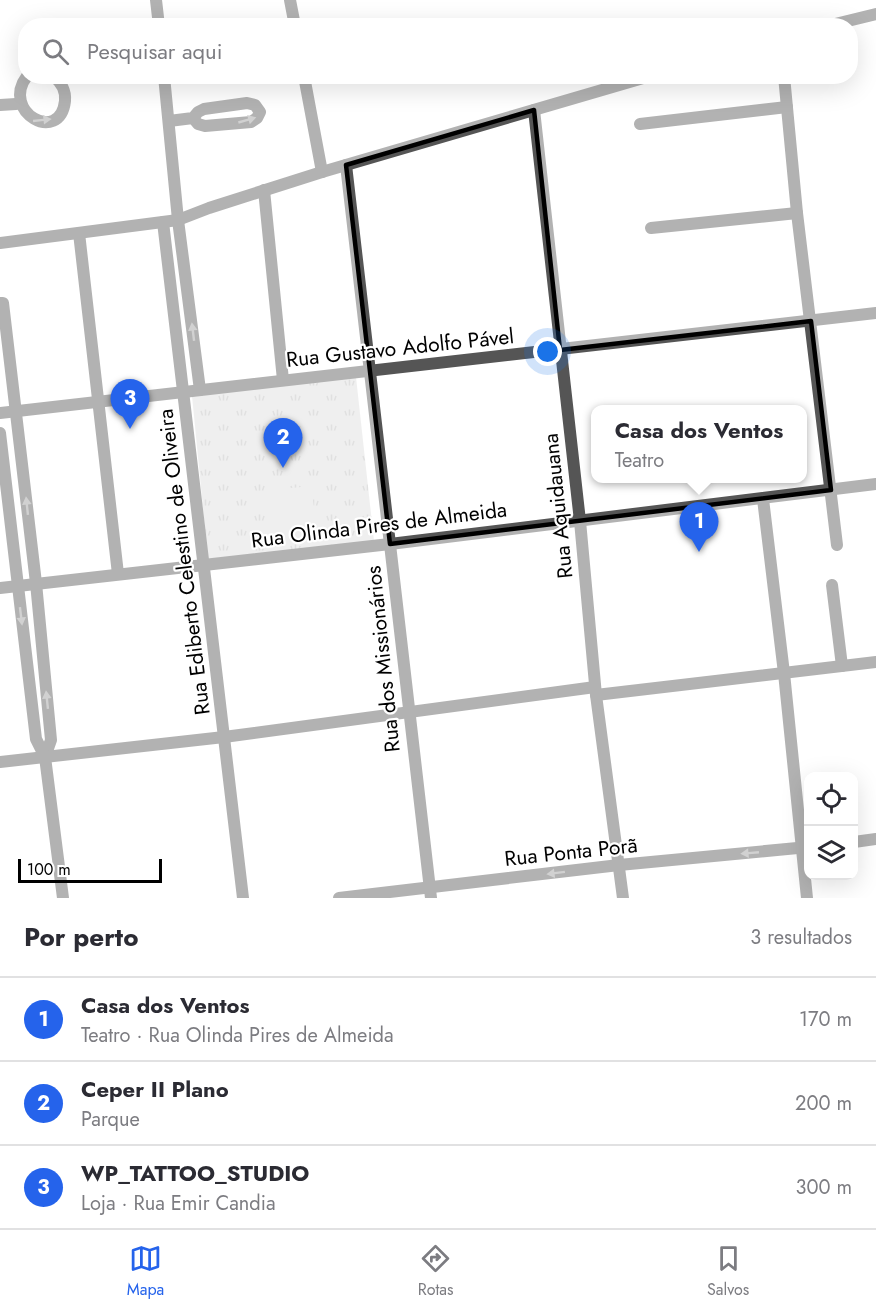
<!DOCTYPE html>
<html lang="pt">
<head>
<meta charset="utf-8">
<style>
	body { margin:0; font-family:Jost,sans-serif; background:#f7f7f7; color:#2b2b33 }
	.controls { position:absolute; right:18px; bottom:18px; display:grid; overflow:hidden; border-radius:12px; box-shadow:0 6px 24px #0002 }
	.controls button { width:54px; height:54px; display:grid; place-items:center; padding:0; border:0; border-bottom:2px solid #e1e1e2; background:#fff; color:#2b2b33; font:30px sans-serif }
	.scale { position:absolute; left:18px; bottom:15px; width:144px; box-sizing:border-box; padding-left:6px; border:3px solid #000; border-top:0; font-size:16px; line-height:21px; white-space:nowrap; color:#000; -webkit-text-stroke:4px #fff; paint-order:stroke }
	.you { position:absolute; left:548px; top:352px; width:21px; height:21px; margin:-15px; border:4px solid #fff; border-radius:50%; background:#1a73e8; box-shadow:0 0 0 9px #1a73e833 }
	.badge { display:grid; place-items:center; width:39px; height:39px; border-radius:50%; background:#2563eb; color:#fff; font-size:20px; font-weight:700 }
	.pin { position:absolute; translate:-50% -50px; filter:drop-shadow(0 2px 3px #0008) }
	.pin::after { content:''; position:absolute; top:32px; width:21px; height:18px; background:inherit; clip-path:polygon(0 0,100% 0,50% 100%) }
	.popup { position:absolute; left:591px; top:405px; width:216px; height:78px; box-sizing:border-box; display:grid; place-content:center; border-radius:12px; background:#fff; filter:drop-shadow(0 2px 4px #0005); font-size:20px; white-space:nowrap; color:#7c7c81 }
	.popup b { font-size:22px; color:#2b2b33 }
	.popup::after { content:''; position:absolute; left:50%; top:100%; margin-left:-12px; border:12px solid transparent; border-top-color:#fff }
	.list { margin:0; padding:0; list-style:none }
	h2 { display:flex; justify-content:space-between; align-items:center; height:78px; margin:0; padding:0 24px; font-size:26px }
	h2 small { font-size:20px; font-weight:400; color:#7c7c81 }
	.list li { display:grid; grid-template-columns:39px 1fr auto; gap:18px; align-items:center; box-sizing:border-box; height:84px; padding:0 24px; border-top:2px solid #e1e1e2 }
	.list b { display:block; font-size:22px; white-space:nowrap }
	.list p { margin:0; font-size:20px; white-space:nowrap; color:#7c7c81 }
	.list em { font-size:20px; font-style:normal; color:#7c7c81 }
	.icon { flex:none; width:33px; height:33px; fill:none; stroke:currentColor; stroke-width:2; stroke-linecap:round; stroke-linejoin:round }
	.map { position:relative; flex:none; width:876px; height:898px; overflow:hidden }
	.search { position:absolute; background:#fff; box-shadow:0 6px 24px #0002; left:18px; right:18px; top:18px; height:66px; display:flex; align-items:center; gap:15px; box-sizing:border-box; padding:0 21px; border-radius:24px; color:#7c7c81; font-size:22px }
	.sheet { height:330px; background:#fff }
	nav { display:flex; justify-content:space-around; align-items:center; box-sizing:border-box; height:84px; border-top:2px solid #e1e1e2; background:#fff; font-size:16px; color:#7c7c81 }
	nav a { display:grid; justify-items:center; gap:3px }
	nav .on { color:#2563eb }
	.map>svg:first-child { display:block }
	.grass { fill:url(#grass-tufts) }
	.pitch { fill:#dcdcdc }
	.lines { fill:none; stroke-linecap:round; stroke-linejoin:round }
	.minor { stroke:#555; stroke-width:12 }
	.oneway { fill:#999 }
	.marked { fill:none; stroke:#000; stroke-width:4.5; stroke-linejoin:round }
	.labels { text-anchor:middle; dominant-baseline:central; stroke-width:4.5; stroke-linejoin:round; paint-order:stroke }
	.street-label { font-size:21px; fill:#000; stroke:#fff }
</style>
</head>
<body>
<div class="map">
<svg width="876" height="898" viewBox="0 0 876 898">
	<defs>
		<pattern id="grass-tufts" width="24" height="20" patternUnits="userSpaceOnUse" patternTransform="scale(1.5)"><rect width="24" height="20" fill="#dcdcdc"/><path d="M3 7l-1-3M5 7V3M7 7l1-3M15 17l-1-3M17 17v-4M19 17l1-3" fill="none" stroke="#bbb"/></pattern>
	</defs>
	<rect width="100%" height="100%" fill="#fff"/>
	<!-- grass -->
	<path class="grass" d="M356 377 374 541 208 559 192 396Z"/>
	<!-- pitch -->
	<path class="pitch" d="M311 486 318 538 268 542 262 491Z"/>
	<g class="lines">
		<!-- minor -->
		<g class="minor">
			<path d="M156 0 159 26"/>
			<path d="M290 0 295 26"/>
			<path d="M827 26 876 14"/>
			<path d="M27 76C0 112 60 145 65 101 66 91 61 82 53 76"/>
			<path d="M164 76 178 220 200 390"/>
			<path d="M304 76 322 172"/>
			<path d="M784 76 797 213 837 545"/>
			<path d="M0 105 16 104"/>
			<path d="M534 110 580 521 596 695 623 898"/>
			<path d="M169 121 193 118 198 112 204 109 247 103 255 105 260 112 257 118 251 122 205 126 198 124 193 118"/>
			<path d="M640 124 787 107"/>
			<path d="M346 165 431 898"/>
			<path d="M264 190 283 380"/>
			<path d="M163 222 243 898"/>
			<path d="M651 228 797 213"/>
			<path d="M79 233 118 574"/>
			<path d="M0 243 178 220 209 208 322 172 650 76"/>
			<path d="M0 303H3L36 583 51 740 45 757"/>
			<path d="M0 413 876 313"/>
			<path d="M0 433 36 739 45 757 63 898"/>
			<path d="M763 499 784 673 807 898"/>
			<path d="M832 585 842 666"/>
			<path d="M0 588 390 544 876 484"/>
			<path d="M596 695 876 662"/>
			<path d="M0 762 224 737 595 687"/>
			<path d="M854 842 876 839"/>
			<path d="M339 898 619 865 808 847"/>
		</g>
	</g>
	<!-- one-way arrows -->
	<defs><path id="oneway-solid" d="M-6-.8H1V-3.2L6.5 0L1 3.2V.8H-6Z" transform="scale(1.5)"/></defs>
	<g class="oneway">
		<use href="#oneway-solid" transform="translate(42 120) rotate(-6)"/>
		<use href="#oneway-solid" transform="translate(247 120) rotate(-16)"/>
		<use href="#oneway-solid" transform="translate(193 332) rotate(-97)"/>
		<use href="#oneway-solid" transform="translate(27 506) rotate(-96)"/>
		<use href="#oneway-solid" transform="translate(21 616) rotate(83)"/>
		<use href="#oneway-solid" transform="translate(47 700) rotate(-96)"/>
		<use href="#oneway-solid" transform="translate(750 853) rotate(175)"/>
		<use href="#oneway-solid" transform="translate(556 873) rotate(173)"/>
	</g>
	<!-- marked area -->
	<path d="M0 0H876V898H0ZM534 110 560 350 811 321 831 490 390 544 346 165Z" fill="#fff" fill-opacity=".55" fill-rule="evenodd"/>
	<path class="marked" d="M534 110 560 350 811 321 831 490 390 544 346 165Z"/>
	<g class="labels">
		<!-- street labels -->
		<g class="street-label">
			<text transform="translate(400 348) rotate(-6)">Rua Gustavo Adolfo Pável</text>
			<text transform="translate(558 506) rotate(-96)">Rua Aquidauana</text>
			<text transform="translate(379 525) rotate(-7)">Rua Olinda Pires de Almeida</text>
			<text transform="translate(184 562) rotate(-97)">Rua Ediberto Celestino de Oliveira</text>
			<text transform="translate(383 659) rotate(-96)">Rua dos Missionários</text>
			<text transform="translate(571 852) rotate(-6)">Rua Ponta Porã</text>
		</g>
	</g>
</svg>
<div class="controls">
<button><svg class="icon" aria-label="locate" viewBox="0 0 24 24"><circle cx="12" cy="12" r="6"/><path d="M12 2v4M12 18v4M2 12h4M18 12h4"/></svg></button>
<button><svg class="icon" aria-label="layers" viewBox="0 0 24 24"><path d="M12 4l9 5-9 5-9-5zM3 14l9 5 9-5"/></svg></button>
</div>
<div class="scale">100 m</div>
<div class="you"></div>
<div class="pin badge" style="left:699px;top:552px">1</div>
<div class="popup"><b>Casa dos Ventos</b>Teatro</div>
<div class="pin badge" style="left:283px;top:468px">2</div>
<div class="pin badge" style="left:130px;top:429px">3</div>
<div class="search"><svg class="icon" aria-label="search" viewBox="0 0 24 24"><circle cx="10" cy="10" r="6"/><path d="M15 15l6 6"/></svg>Pesquisar aqui</div>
</div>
<section class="sheet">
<h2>Por perto<small>3 resultados</small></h2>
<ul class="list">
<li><span class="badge">1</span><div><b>Casa dos Ventos</b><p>Teatro · Rua Olinda Pires de Almeida</p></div><em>170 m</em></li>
<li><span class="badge">2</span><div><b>Ceper II Plano</b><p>Parque</p></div><em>200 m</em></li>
<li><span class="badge">3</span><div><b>WP_TATTOO_STUDIO</b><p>Loja · Rua Emir Candia</p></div><em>300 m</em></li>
</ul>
</section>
<nav>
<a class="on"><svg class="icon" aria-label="map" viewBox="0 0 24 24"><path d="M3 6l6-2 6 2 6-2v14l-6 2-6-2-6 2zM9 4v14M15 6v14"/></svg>Mapa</a>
<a><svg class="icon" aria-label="directions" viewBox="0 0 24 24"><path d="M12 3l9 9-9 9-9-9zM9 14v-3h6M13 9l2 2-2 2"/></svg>Rotas</a>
<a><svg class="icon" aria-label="saved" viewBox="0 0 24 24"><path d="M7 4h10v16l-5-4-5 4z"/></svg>Salvos</a>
</nav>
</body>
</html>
